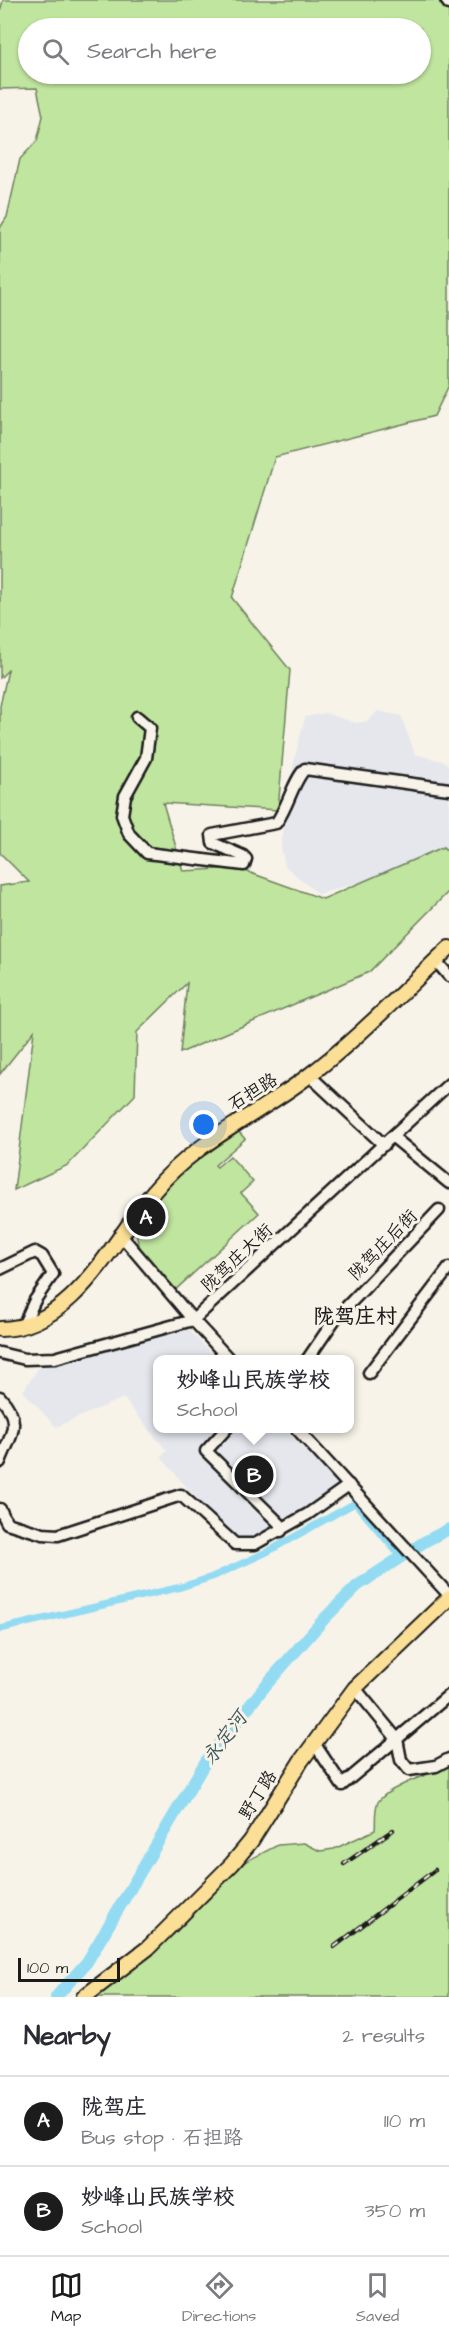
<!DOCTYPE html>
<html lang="en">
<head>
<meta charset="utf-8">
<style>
	body { margin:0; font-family:"Architects Daughter","LXGW WenKai TC",sans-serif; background:#f7f7f7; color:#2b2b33 }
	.scale { position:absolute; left:18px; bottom:15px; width:102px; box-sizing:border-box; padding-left:6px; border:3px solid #1c1c1c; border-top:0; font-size:16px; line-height:21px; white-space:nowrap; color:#1c1c1c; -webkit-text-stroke:4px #f7f3e8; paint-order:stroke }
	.you { position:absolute; left:204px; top:1125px; width:21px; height:21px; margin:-15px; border:4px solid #fff; border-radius:50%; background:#1a73e8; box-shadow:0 0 0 9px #1a73e833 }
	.badge { display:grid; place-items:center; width:39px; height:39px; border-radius:50%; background:#1c1c1c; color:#fff; font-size:20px; font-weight:700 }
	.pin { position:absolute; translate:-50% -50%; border:3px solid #fff; box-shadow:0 2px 6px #0006 }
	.popup { position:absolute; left:153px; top:1355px; width:201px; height:78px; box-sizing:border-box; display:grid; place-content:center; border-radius:12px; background:#fff; filter:drop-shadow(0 2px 4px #0005); font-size:20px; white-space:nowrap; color:#7c7c81 }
	.popup b { font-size:22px; color:#2b2b33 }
	.popup::after { content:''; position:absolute; left:50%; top:100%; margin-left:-12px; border:12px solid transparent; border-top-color:#fff }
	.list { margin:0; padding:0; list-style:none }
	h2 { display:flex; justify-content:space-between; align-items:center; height:78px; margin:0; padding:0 24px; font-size:26px }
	h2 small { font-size:20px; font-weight:400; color:#7c7c81 }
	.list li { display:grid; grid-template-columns:39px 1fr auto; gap:18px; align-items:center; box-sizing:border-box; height:90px; padding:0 24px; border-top:2px solid #e1e1e2 }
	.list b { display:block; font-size:22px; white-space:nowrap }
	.list p { margin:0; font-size:20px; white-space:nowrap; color:#7c7c81 }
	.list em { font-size:20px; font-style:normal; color:#7c7c81 }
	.icon { flex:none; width:33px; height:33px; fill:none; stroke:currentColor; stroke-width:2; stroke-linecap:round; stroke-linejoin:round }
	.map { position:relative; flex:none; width:449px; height:1997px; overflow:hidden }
	.search { position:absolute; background:#fff; box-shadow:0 2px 4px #0004; left:18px; right:18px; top:18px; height:66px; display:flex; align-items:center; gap:15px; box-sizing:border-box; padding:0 21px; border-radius:33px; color:#7c7c81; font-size:22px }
	.sheet { height:258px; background:#fff }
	nav { display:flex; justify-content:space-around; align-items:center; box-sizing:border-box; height:84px; border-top:2px solid #e1e1e2; background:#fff; font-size:16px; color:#7c7c81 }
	nav a { display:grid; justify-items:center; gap:3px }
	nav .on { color:#1c1c1c }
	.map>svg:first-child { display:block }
	.built { fill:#e5e7ed }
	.green { fill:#c0e59f; stroke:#6e805e; stroke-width:1.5; fill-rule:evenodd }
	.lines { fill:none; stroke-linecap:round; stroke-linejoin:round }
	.canal { stroke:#92dbf3; stroke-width:7 }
	.river { stroke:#92dbf3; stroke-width:12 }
	.minor-casing { stroke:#1c1c1c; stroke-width:15 }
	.major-casing { stroke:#1c1c1c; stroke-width:18 }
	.minor { stroke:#f7f3e8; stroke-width:10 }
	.major { stroke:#fbdf96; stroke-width:14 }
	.rail-casing { stroke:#1c1c1c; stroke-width:4.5 }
	.rail { stroke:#f7f3e8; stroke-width:2; stroke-dasharray:7; stroke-linecap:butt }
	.labels { text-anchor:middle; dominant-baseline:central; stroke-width:6; stroke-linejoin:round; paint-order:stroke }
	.street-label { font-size:18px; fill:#1c1c1c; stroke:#f7f3e8 }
	.water-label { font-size:20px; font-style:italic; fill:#3f555c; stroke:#f7f3e8 }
	.quarter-label { font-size:21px; font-weight:bold; fill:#1c1c1c; stroke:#f7f3e8 }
</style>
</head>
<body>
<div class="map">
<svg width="449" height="1997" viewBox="0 0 449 1997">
	<rect width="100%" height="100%" fill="#f7f3e8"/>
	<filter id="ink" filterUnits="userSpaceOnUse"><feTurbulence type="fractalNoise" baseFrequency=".0167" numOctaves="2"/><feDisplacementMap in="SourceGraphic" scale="12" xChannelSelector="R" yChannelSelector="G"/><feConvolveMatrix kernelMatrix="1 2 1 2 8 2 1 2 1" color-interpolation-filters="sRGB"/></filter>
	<g filter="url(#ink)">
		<!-- built -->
		<g class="built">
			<path d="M378 711 401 716 415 754 445 762 449 766V858L318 894 285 866 281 847 293 766 305 717 325 713 356 723 368 721Z"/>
			<path d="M188 1329 217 1359 158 1360V1428L284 1429 349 1493 268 1538 240 1541 202 1505 161 1457 167 1451 123 1398 56 1427 23 1391 40 1366 113 1350Z"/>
		</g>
		<!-- green -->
		<g class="green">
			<path d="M3 0H441L449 12V385L434 416 275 457 232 598 290 670 278 810 163 803 183 871 237 868 323 899 443 847 449 853V891L369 972 180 1053 187 983 137 1032 135 1095 68 1165 14 1190 34 1031 0 1074V886L29 882 0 853V706L8 670 0 678V228L7 217 20 159 37 141 43 116 37 88 0 89V12ZM28 28H420V74H28Z"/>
			<path d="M239 1132 245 1139 215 1165 217 1167 230 1156 253 1182 241 1193 259 1213 173 1292C161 1275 133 1251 137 1229H142L153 1215C152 1185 216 1148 239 1132Z"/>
			<path d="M449 1766V1997H96L174 1934 245 1862 278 1845 304 1843 320 1851 334 1849 375 1830C376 1823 374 1809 378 1802 387 1787 432 1773 449 1766Z"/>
		</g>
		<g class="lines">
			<!-- canal -->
			<path class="canal" d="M0 1629 181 1587 212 1577 267 1552 355 1503 401 1557"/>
			<!-- river -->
			<path class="river" d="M56 1997 87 1962 206 1761 266 1685 325 1618 357 1586 424 1542 449 1529"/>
			<!-- minor casing -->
			<g class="minor-casing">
				<g id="minor">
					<path d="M446 0 449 4"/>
					<path d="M137 717 150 728 146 758 125 796 122 815 129 834 147 853 244 865 246 859 243 856 213 843 212 835 276 823C288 807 293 781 305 769L449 789"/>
					<path d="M436 961 449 976"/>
					<path d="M310 1076 384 1145"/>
					<path d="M393 1137 449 1183"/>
					<path d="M120 1234 193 1320 230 1360"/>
					<path d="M0 1269 35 1252 42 1256 53 1274 35 1300 23 1326"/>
					<path d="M0 1353 25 1359 55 1358 193 1320 449 1084"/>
					<path d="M307 1360 335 1319 439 1210"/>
					<path d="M369 1373 449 1268"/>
					<path d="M0 1397C23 1422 11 1434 0 1462"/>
					<path d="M227 1428 206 1451 280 1524 281 1531"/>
					<path d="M296 1428 449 1595"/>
					<path d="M0 1509 7 1523 43 1534 58 1535 181 1495 235 1544H255L308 1514 349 1485"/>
					<path d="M355 1688 397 1739 449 1695"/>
					<path d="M314 1743 342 1785 397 1739 401 1760 409 1770 436 1766 449 1759"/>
				</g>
			</g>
			<!-- major casing -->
			<g class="major-casing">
				<g id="major">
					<path d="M0 1329C73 1329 113 1240 154 1191 195 1141 256 1116 307 1077 358 1039 403 991 449 948"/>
					<path d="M84 1997 148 1948 232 1864 251 1841 301 1761 355 1688 449 1598"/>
				</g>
			</g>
			<!-- minor -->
			<use href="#minor" class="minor"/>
			<!-- major -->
			<use href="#major" class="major"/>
			<!-- rail casing -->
			<g class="rail-casing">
				<g id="rail">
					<path d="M344 1864 393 1830"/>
					<path d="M334 1947 435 1870"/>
				</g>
			</g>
			<!-- rail -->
			<use href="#rail" class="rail"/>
		</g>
	</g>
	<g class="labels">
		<!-- street labels -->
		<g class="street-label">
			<text transform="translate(253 1092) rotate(-32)">石担路</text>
			<text transform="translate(383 1245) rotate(-46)">陇驾庄后街</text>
			<text transform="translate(237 1258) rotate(-43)">陇驾庄大街</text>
			<text transform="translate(258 1795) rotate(-58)">野丁路</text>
		</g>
		<!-- water labels -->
		<g class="water-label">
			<text transform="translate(225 1738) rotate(-53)">永定河</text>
		</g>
		<!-- quarter labels -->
		<g class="quarter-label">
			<text x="355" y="1316">陇驾庄村</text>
		</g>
	</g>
</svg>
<div class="scale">100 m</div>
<div class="you"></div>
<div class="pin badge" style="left:146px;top:1217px">A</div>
<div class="pin badge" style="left:254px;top:1475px">B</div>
<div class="popup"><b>妙峰山民族学校</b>School</div>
<div class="search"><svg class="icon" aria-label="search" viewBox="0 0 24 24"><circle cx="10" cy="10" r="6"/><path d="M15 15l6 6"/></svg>Search here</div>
</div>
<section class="sheet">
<h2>Nearby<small>2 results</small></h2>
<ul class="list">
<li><span class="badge">A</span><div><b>陇驾庄</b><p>Bus stop · 石担路</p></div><em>110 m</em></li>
<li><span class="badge">B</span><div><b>妙峰山民族学校</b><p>School</p></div><em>350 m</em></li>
</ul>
</section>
<nav>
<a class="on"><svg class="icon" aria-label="map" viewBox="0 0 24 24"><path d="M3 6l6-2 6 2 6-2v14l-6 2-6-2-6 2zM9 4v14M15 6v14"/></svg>Map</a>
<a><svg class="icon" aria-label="directions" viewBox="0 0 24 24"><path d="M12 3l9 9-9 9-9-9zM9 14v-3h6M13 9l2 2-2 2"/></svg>Directions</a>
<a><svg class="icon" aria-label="saved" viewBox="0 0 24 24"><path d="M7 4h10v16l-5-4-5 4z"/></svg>Saved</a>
</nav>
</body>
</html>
